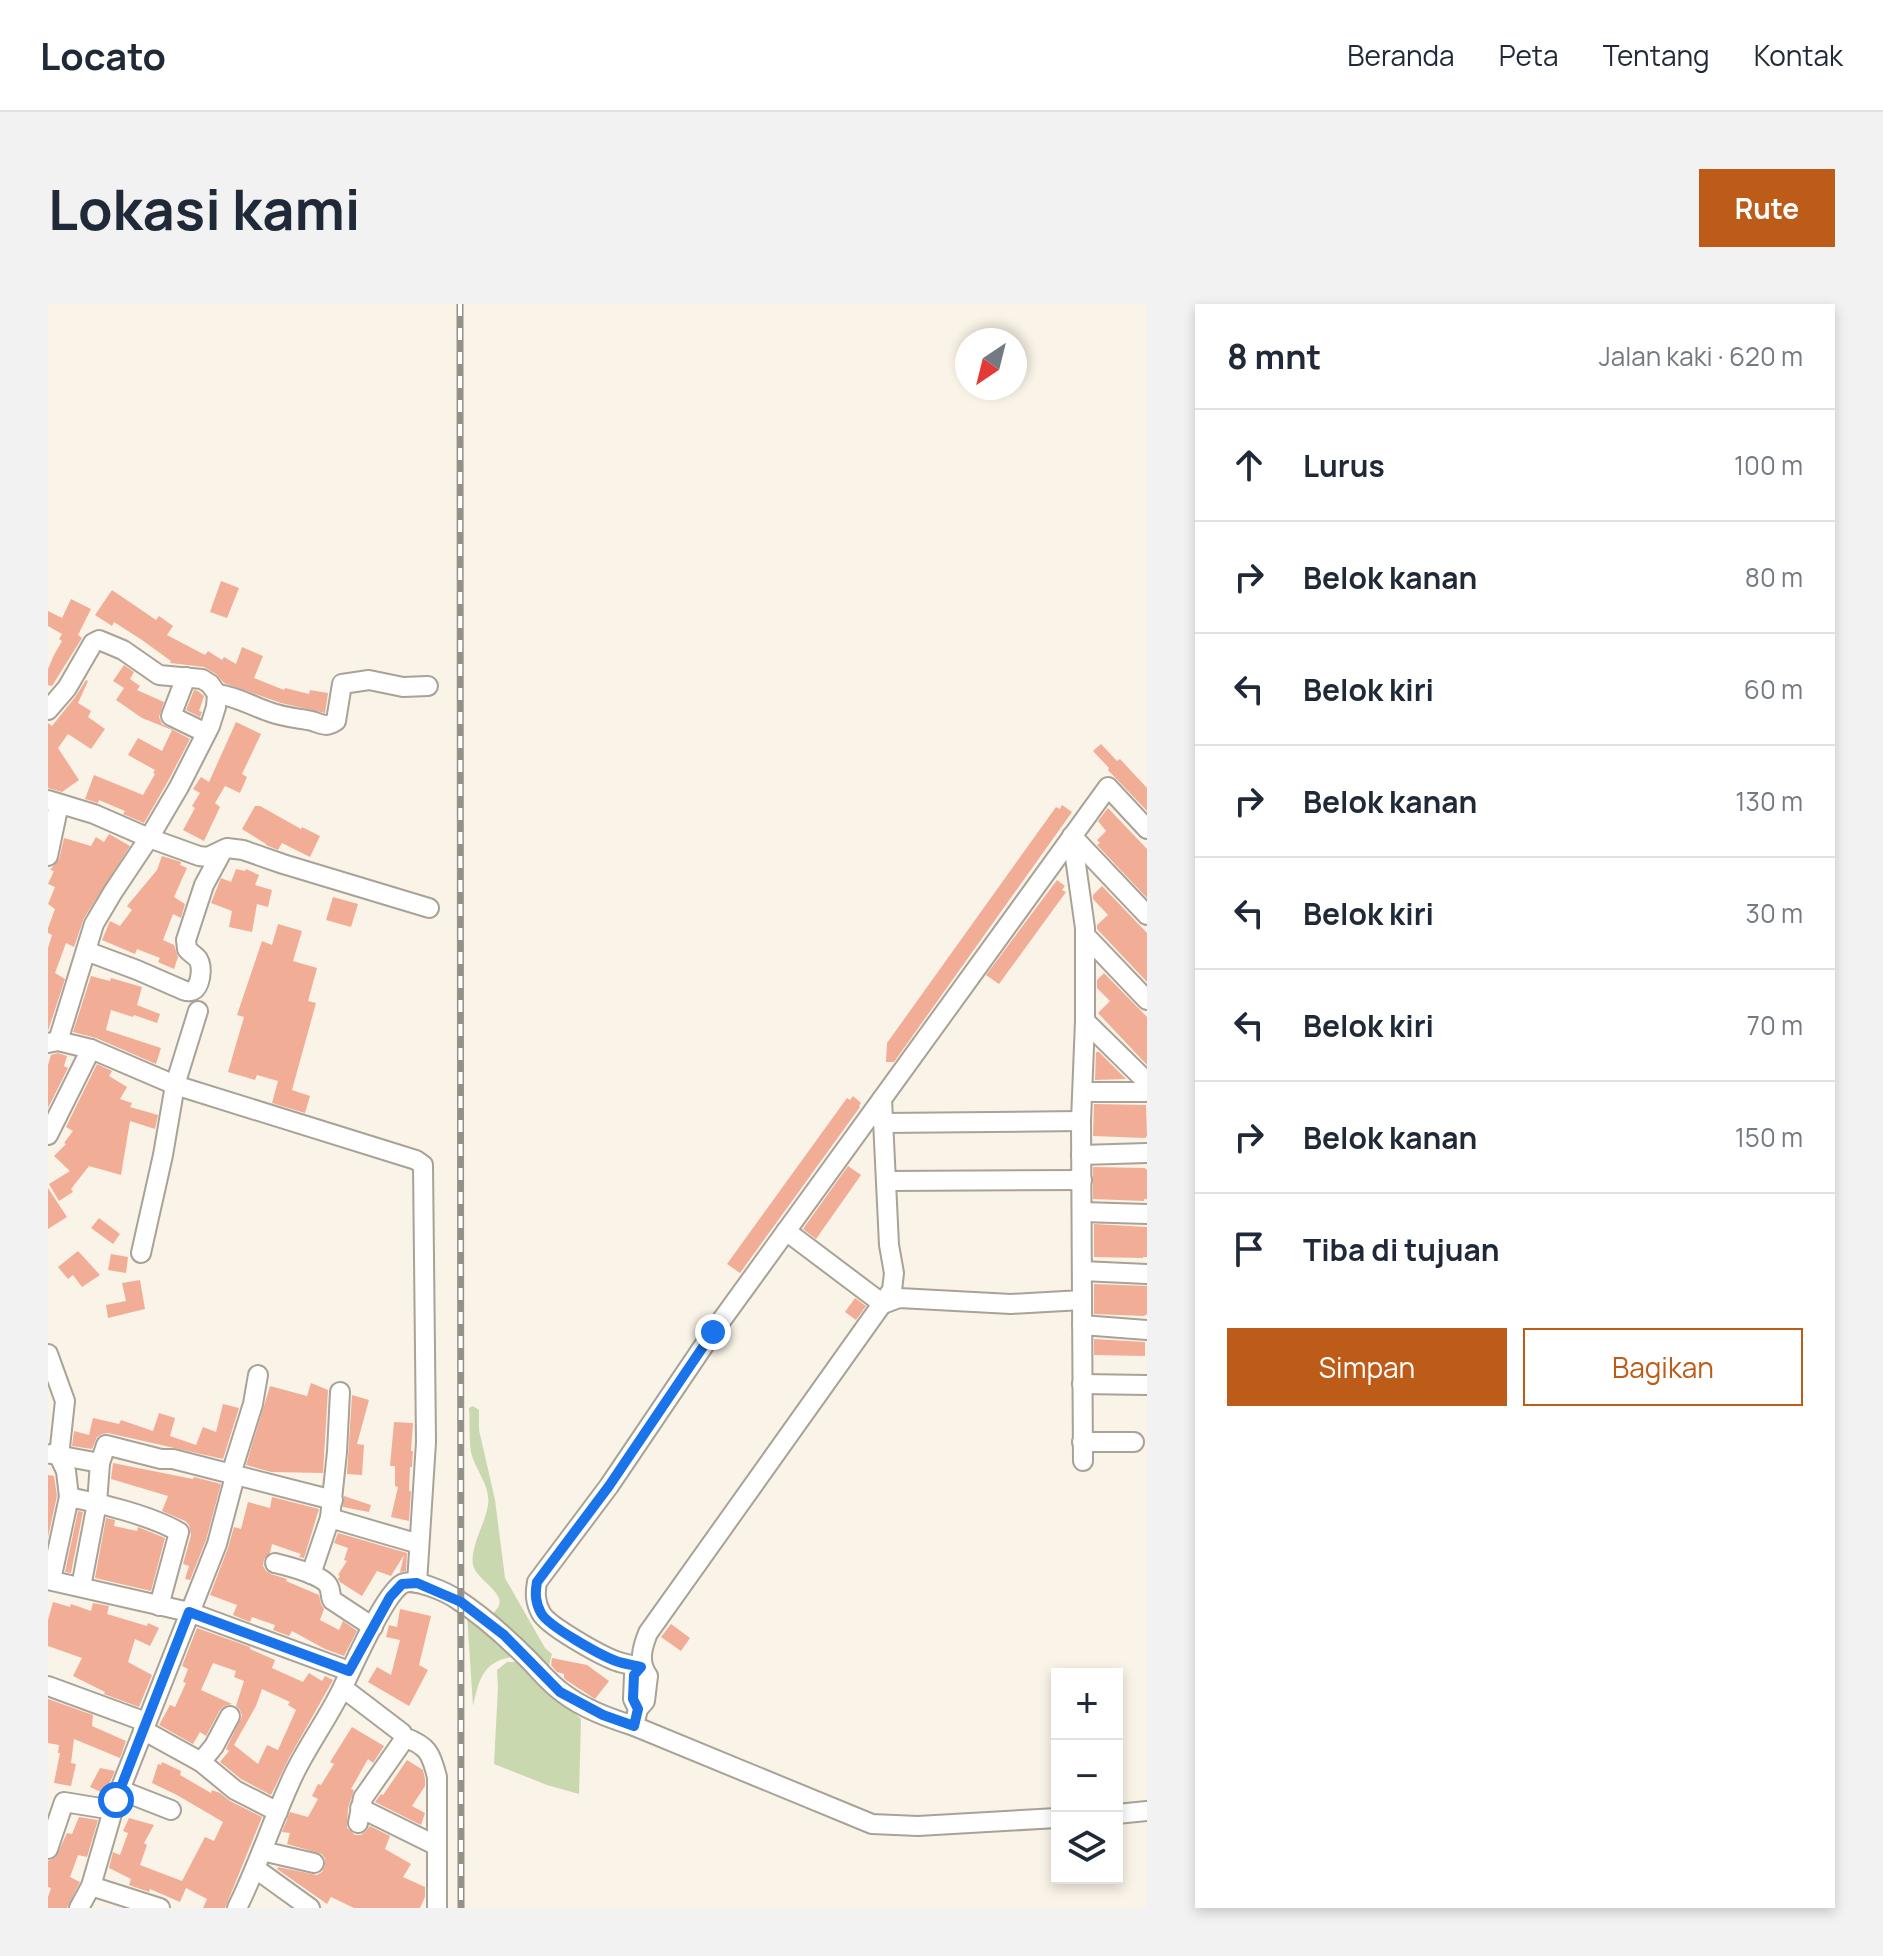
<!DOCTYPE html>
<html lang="id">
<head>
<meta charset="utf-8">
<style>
	body { margin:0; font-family:Manrope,sans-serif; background:#f2f2f3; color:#1f2937 }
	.controls { position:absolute; right:24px; bottom:24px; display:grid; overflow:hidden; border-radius:0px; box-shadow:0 4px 12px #0003 }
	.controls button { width:72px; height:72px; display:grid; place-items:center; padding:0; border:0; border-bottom:2px solid #e0e1e3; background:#fff; color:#1f2937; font:40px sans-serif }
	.compass { position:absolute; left:907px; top:24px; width:72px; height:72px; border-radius:50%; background:#fff; box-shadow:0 4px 12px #0003; rotate:215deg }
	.stop { position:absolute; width:24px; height:24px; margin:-18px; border:6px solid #1a73e8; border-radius:50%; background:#fff }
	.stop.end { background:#1a73e8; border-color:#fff; box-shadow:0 2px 8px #0008 }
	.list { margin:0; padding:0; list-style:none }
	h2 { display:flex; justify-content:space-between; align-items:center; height:104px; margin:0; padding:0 32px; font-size:34px }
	h2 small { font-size:26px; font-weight:400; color:#747a83 }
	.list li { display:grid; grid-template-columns:52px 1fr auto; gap:24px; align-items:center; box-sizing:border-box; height:112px; padding:0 32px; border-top:2px solid #e0e1e3 }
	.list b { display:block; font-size:30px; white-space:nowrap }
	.list em { font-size:26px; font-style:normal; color:#747a83 }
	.actions { display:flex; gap:16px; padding:24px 32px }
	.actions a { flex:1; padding:18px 0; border:2px solid #bc5c18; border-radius:0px; text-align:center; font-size:28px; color:#bc5c18 }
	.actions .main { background:#bc5c18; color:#fff }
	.icon { flex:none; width:44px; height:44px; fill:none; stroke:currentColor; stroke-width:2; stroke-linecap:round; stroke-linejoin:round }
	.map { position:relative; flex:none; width:1099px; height:1604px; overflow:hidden; border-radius:0px }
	header { display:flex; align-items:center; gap:48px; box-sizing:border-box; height:112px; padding:0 40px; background:#fff; border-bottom:2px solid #e0e1e3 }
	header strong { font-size:38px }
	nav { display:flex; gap:44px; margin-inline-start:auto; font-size:28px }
	.intro { display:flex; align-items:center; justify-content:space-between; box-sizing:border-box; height:192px; padding:0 48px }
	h1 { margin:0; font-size:56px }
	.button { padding:20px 36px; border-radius:0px; background:#bc5c18; color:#fff; font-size:28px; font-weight:700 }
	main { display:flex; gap:48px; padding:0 48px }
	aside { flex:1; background:#fff; border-radius:0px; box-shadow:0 4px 12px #0003 }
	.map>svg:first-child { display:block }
	.green { fill:#c9d8ae }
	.building { fill:#f1ad96; fill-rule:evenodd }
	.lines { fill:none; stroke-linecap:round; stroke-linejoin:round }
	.minor-casing { stroke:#a8a297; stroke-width:22 }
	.minor { stroke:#fff; stroke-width:18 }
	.rail-casing { stroke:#959088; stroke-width:7 }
	.rail { stroke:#fff; stroke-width:4; stroke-dasharray:12; stroke-linecap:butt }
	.route { stroke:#1a73e8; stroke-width:10 }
</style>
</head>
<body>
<header>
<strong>Locato</strong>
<nav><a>Beranda</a><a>Peta</a><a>Tentang</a><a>Kontak</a></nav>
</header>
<div class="intro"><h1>Lokasi kami</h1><a class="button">Rute</a></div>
<main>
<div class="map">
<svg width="1099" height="1604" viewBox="0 0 1099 1604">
	<rect width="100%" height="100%" fill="#faf3e7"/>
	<!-- green -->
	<g class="green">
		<path d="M425 1102 431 1106V1126L447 1196 457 1274 497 1344 504 1350 499 1370 445 1311C446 1307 450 1305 451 1301 456 1288 428 1275 425 1261 422 1242 438 1218 440 1201 443 1182 427 1166 423 1148 421 1134 422 1118 421 1104Z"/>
		<path d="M419 1311 466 1353C435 1356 431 1376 425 1402Z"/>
		<path d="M459 1358H470L533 1415 531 1490 499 1481 446 1460 450 1383 449 1366Z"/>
	</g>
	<!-- building -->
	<g class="building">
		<path d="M173 277 191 284 179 314 162 308Z"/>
		<path d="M64 286 108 316 111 312 125 322 119 331 157 351 160 347 174 356 176 353 188 360 194 343 215 352 206 374 236 386 237 384 261 390 262 386 280 389 277 409 233 399 176 379 168 370 156 363 122 359 123 357 94 336 66 318 64 322 47 311Z"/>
		<path d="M23 295 43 305 30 331 34 334 4 382 0 381V365L6 351 14 337 11 335 14 330 0 322V307L14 314Z"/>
		<path d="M76 361 86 368 82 375 92 382 89 386 116 398 111 413 114 420 142 435 120 477 96 519 75 510 77 507 51 496 50 499 37 495 46 471 95 491 107 470 105 469 107 466 80 451 90 434 114 447 124 426 94 414 68 396 76 384 65 377Z"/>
		<path d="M38 376 40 377 30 399 43 407 40 413 57 425 43 445 20 430 10 444 31 476 14 488 0 484V419L4 422 28 392Z"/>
		<path d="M146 386 150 387 156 392 151 407 154 408 152 413 138 406Z"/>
		<path d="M188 418 213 430 194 470 199 473 192 489 177 482 167 499 172 503 156 537 135 526 147 504 144 502 152 489 145 485 153 473 161 478Z"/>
		<path d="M1053 440 1069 457 1072 455 1099 484V507L1060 466 1061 464 1045 447Z"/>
		<path d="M1014 501 1024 508 846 758H838L839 739 1008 503 1012 505Z"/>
		<path d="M207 502H212L253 525 254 523 272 532 262 553 234 539 230 546 218 541V540L194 525Z"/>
		<path d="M1060 504 1099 545V594L1049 541 1052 539 1049 536 1058 527 1050 517Z"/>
		<path d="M61 530 82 542 36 614 26 643 18 639 7 669 17 675 0 727V644L4 631 0 629V624L7 605 0 600 7 583 0 580 6 567 2 566 11 555 16 534 43 542 48 533 56 538Z"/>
		<path d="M114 552 133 558 132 561 139 564 126 593 137 600 133 614 125 610 115 636 126 641 130 653 126 665 110 658 112 654 89 645 87 650 54 636 62 617 72 622 84 606 79 602 109 566Z"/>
		<path d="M188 565 197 567 198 565 211 571 207 581 224 586 220 603 209 600 204 628 181 623 184 607 163 599 173 574 183 578Z"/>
		<path d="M1009 576 1017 582 1014 586 1018 588 951 680 938 671Z"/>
		<path d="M1054 582 1099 629V678L1049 625V621L1060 611 1045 595V591Z"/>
		<path d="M285 593 310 600 303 623 278 616Z"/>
		<path d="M230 620 254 627 245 657 269 664 260 697 268 699 244 786 262 792 257 809 224 799 230 777 209 771 207 776 180 768 196 713 189 711 214 637 224 641Z"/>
		<path d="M1056 669 1099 713V761L1050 709 1062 697 1049 684V676Z"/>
		<path d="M43 672 62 677 63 674 94 683 89 701 112 710 109 719 86 711 85 713 63 706 58 726 113 744 108 760 48 734 25 728Z"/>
		<path d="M1048 748H1051L1078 775 1047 776Z"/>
		<path d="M10 749 19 752 16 762 20 764 0 804V761L3 751Z"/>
		<path d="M49 760 64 767 61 772 79 783 72 795 84 799 82 803 110 811 107 825 82 817 73 871 41 862 23 885 25 888 11 897 1 880 22 867 6 852 18 840 16 839 25 827 18 823Z"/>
		<path d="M805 792 813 799 811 802 812 803 692 969 679 960 799 794 802 796Z"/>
		<path d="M1046 800 1098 801 1099 832 1097 834 1045 832Z"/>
		<path d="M800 862 813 871 768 935 755 925Z"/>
		<path d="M1045 863 1097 864 1099 866V895H1096V897L1045 895Z"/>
		<path d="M0 884 19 913 0 925Z"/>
		<path d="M51 914 72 930 65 940 43 924Z"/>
		<path d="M1046 920 1099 923V953H1095V954L1046 953Z"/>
		<path d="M30 947 52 971 34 983 25 971 20 975 10 963Z"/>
		<path d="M63 950 80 953 78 969 60 966Z"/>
		<path d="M92 976 97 1005 60 1014 58 1001 78 997 74 979Z"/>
		<path d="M1046 980 1099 982V1010L1096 1012 1046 1010Z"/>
		<path d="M807 994 818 1002 808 1016 797 1008Z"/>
		<path d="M1046 1035 1097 1038V1052L1046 1051Z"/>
		<path d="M263 1079 280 1086 275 1169 223 1168 198 1161 222 1082 259 1092Z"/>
		<path d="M304 1091 321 1096 309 1140 316 1141 314 1171 299 1170Z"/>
		<path d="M175 1100 191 1104 175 1155 60 1129 54 1130 49 1133 44 1145 24 1142 26 1127 41 1131 45 1114 71 1120 73 1116 105 1127 111 1109 127 1114 122 1132 148 1141 155 1123 168 1128Z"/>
		<path d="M346 1118 365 1119 363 1147H365L364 1163H362L361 1187H363L361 1217 343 1213 350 1183 347 1182V1162H342Z"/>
		<path d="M65 1159 145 1175 146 1173 173 1180 158 1236 142 1276 137 1275 141 1262 135 1260 143 1231 141 1221 137 1217 114 1207 120 1192 63 1175Z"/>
		<path d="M0 1171 6 1172 9 1192 0 1233Z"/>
		<path d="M296 1192 323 1201 321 1208 295 1203Z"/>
		<path d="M224 1193 271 1205 256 1254 251 1253 253 1250 224 1240 222 1249 216 1255 215 1262 218 1267 223 1270 239 1275 238 1277 271 1291 273 1300 276 1305 272 1316 291 1326 295 1317 309 1327 296 1352 277 1345 244 1327 241 1332 225 1326 227 1321 204 1313 202 1318 185 1311 189 1301 162 1291 180 1244 186 1223 193 1225 200 1198 222 1204Z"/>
		<path d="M30 1207 35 1208 23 1269 17 1268Z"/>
		<path d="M58 1214 67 1216 66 1222 89 1227 90 1223 117 1234 103 1287 47 1274Z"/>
		<path d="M290 1229 359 1249 358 1267 352 1268 356 1251 343 1272 329 1267 314 1292 292 1278 290 1275 292 1272 290 1271 299 1257 296 1256 300 1244 286 1239Z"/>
		<path d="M5 1298 22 1303 23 1300 43 1307 45 1299 61 1302 59 1310 99 1322 100 1319 111 1324 102 1342 87 1335 80 1358 104 1371 91 1403 56 1390 57 1388 25 1372 34 1354 0 1342V1316Z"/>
		<path d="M352 1305 383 1312 371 1361 380 1366 361 1402 320 1378 329 1363 343 1371 352 1336 338 1333 341 1321 349 1323Z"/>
		<path d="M623 1320 642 1334 633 1347 613 1333Z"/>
		<path d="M149 1324 202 1343V1345L227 1356 224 1364 255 1378 261 1369 274 1377 277 1372 285 1376 241 1454 223 1491 193 1475 172 1458 181 1447 178 1445 194 1412 192 1406 188 1402 196 1377 186 1373 188 1367 165 1359 153 1386 184 1400 176 1402 172 1406 158 1432 152 1428 145 1440 111 1421 122 1401 127 1403 138 1379 135 1378 140 1365 134 1362ZM214 1385 242 1398 240 1401 248 1406 230 1446 219 1441 210 1460 186 1441 208 1402Z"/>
		<path d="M504 1354 539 1361 561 1377 547 1395 518 1376 516 1374V1370L509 1368 503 1361Z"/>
		<path d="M0 1395 45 1411 44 1422 78 1437 72 1454 26 1435 23 1459 28 1460 23 1482 6 1479 12 1449H10L11 1441 0 1439Z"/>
		<path d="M304 1423 336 1442 325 1459 320 1455 303 1485 306 1486 300 1504 299 1524 307 1531H313L318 1527 322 1522 342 1532 337 1545 363 1560 355 1573 377 1583V1593L372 1604H306L283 1593 279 1600 229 1565 230 1563 269 1571 274 1568 277 1562V1555L274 1550 239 1540 242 1529 234 1528 242 1508 260 1513 270 1495 264 1492 270 1480 273 1481 286 1460 282 1458Z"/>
		<path d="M359 1456 375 1466 377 1475V1482L364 1502 377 1509 373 1521 327 1498 333 1490 335 1491Z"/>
		<path d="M114 1458 133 1467 132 1471 163 1489 164 1486 172 1489 182 1497 214 1513 177 1604H155L159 1595 138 1584 132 1598 102 1585 101 1588 81 1581 83 1575 61 1564 65 1548 72 1551 80 1529 75 1527 81 1514 106 1521 96 1539 99 1541 92 1561 134 1577 157 1533 166 1537 175 1518 129 1491 104 1479 110 1460 113 1461Z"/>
		<path d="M52 1464 67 1467 57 1490 42 1483Z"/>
		<path d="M31 1513 50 1516 39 1553 30 1551 22 1573 32 1578 19 1604H0V1593L3 1584 0 1583V1557L8 1553 19 1529 24 1530Z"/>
	</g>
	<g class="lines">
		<!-- minor casing -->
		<g class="minor-casing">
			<g id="minor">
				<path d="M138 373 123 412 158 429"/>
				<path d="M169 390C187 392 202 401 219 407 234 413 248 414 264 417 274 420 278 424 288 417L294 380 321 376 355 383 380 382"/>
				<path d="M0 406 19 384 45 339 51 336 75 346 111 371 154 375 162 380 169 390 168 403 162 422 131 483 101 534 65 588 46 620 10 737"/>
				<path d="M0 496 46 510 101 534 151 552 160 553 179 544 195 546 235 560 381 604"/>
				<path d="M1024 532 1099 611"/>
				<path d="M0 552 11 500"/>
				<path d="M1037 631 1099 696"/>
				<path d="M38 647 89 666 135 686C138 687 140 688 143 687 153 685 155 663 150 655 147 651 142 649 139 645L138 636 156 581 175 546"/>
				<path d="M1037 717 1099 778"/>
				<path d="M0 739 10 737 43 745 127 781 368 856 375 861 378 1138 369 1279"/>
				<path d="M1035 788H1099"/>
				<path d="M835 819 1033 817"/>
				<path d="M0 831 43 745"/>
				<path d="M1033 851 1099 849"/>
				<path d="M838 877 1034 876"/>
				<path d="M1034 908 1099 910"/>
				<path d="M738 927 835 1000 851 994 963 1000 1034 996 1033 817 1037 717V624L1024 532"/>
				<path d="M93 949 115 851 127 781 150 707"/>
				<path d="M1034 967 1099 970"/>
				<path d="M1034 996 1035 1157"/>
				<path d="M1034 1021 1099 1026"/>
				<path d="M0 1050 17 1097 11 1152 18 1167 21 1193"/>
				<path d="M1034 1080 1099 1081"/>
				<path d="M1034 1138H1086"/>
				<path d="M3 1150 52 1159"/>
				<path d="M183 1170 205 1100 210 1071"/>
				<path d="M282 1214 371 1240"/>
				<path d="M227 1259C239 1262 277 1271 281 1283 283 1287 282 1291 284 1296L325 1323"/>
				<path d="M263 1270 282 1214 289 1148 292 1088"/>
				<path d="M0 1276 141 1308 301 1367"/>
				<path d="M3 1276 21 1193C52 1199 104 1212 131 1228L111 1302"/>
				<path d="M33 1283 49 1199 52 1159 58 1141 113 1155H125L285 1196"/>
				<path d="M593 1363C585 1361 576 1360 568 1357 552 1351 500 1322 493 1309 487 1298 487 1289 489 1278L561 1182 665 1028 834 795"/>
				<path d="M0 1382 98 1418"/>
				<path d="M295 1384 354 1429 355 1437 315 1494 310 1519"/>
				<path d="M590 1405 585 1395 586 1371 593 1363"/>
				<path d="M586 1422 590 1405 597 1397 600 1372C590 1358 594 1344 600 1329L844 986 846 969 841 941 834 795 1060 483 1099 525"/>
				<path d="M95 1426 153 1458 187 1486 230 1508"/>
				<path d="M356 1433C380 1442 383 1449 389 1473V1604"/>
				<path d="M153 1458 166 1442 182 1412"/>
				<path d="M72 1486 123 1506"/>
				<path d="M312 1504 389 1542"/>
				<path d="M1069 1510 1099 1507"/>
				<path d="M0 1545 16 1498 65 1506"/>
				<path d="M214 1547 266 1559"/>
				<path d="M208 1565 262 1604"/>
				<path d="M43 1582 68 1496 169 1240 187 1172"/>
				<path d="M31 1604 43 1582 112 1604"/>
				<path d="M189 1604C211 1560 225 1514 246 1470 260 1441 280 1414 294 1385 304 1364 336 1291 354 1280 366 1273 400 1289 410 1296 436 1313 459 1334 480 1355 491 1366 502 1380 515 1389 536 1405 561 1414 586 1422L824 1520 870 1522 1009 1514"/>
			</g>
		</g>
		<!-- minor -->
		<use href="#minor" class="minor"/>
		<!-- rail casing -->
		<g class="rail-casing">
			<path id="rail" d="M412 0 413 1604"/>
		</g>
		<!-- rail -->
		<use href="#rail" class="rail"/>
	</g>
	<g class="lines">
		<!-- route -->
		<path class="route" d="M68 1496 141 1308 301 1367 342 1293 354 1280 369 1279 413 1298 456 1331 512 1388 555 1411 586 1422 590 1405 585 1395 586 1371 593 1363C585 1361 576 1360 568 1357 552 1351 500 1322 493 1309 487 1298 487 1289 489 1278L561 1182 665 1028"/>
	</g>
</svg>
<div class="controls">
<button>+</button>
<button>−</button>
<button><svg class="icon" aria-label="layers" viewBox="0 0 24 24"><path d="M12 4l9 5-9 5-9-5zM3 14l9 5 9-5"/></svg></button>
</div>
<svg class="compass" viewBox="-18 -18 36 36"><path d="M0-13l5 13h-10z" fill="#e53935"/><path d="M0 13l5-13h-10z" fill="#747a83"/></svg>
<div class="stop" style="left:68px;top:1496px"></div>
<div class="stop end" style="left:665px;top:1028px"></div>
</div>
<aside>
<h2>8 mnt<small>Jalan kaki · 620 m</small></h2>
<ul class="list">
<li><svg class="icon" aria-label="ahead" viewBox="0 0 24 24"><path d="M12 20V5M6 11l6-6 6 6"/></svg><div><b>Lurus</b></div><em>100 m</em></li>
<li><svg class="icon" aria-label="right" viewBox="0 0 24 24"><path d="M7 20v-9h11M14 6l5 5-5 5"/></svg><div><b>Belok kanan</b></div><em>80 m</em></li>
<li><svg class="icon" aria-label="left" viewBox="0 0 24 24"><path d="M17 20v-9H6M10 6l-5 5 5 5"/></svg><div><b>Belok kiri</b></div><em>60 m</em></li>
<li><svg class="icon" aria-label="right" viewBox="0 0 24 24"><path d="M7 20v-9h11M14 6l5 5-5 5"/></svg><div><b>Belok kanan</b></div><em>130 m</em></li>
<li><svg class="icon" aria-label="left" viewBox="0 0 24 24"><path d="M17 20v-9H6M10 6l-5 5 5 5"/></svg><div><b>Belok kiri</b></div><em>30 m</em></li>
<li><svg class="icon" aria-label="left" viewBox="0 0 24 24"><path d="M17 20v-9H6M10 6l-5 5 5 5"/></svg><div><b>Belok kiri</b></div><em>70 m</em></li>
<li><svg class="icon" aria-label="right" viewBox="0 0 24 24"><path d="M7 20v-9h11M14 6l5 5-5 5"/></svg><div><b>Belok kanan</b></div><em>150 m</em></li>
<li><svg class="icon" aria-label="arrive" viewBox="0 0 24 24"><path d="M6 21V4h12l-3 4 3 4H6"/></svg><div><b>Tiba di tujuan</b></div></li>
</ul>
<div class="actions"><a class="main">Simpan</a><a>Bagikan</a></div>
</aside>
</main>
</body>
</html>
